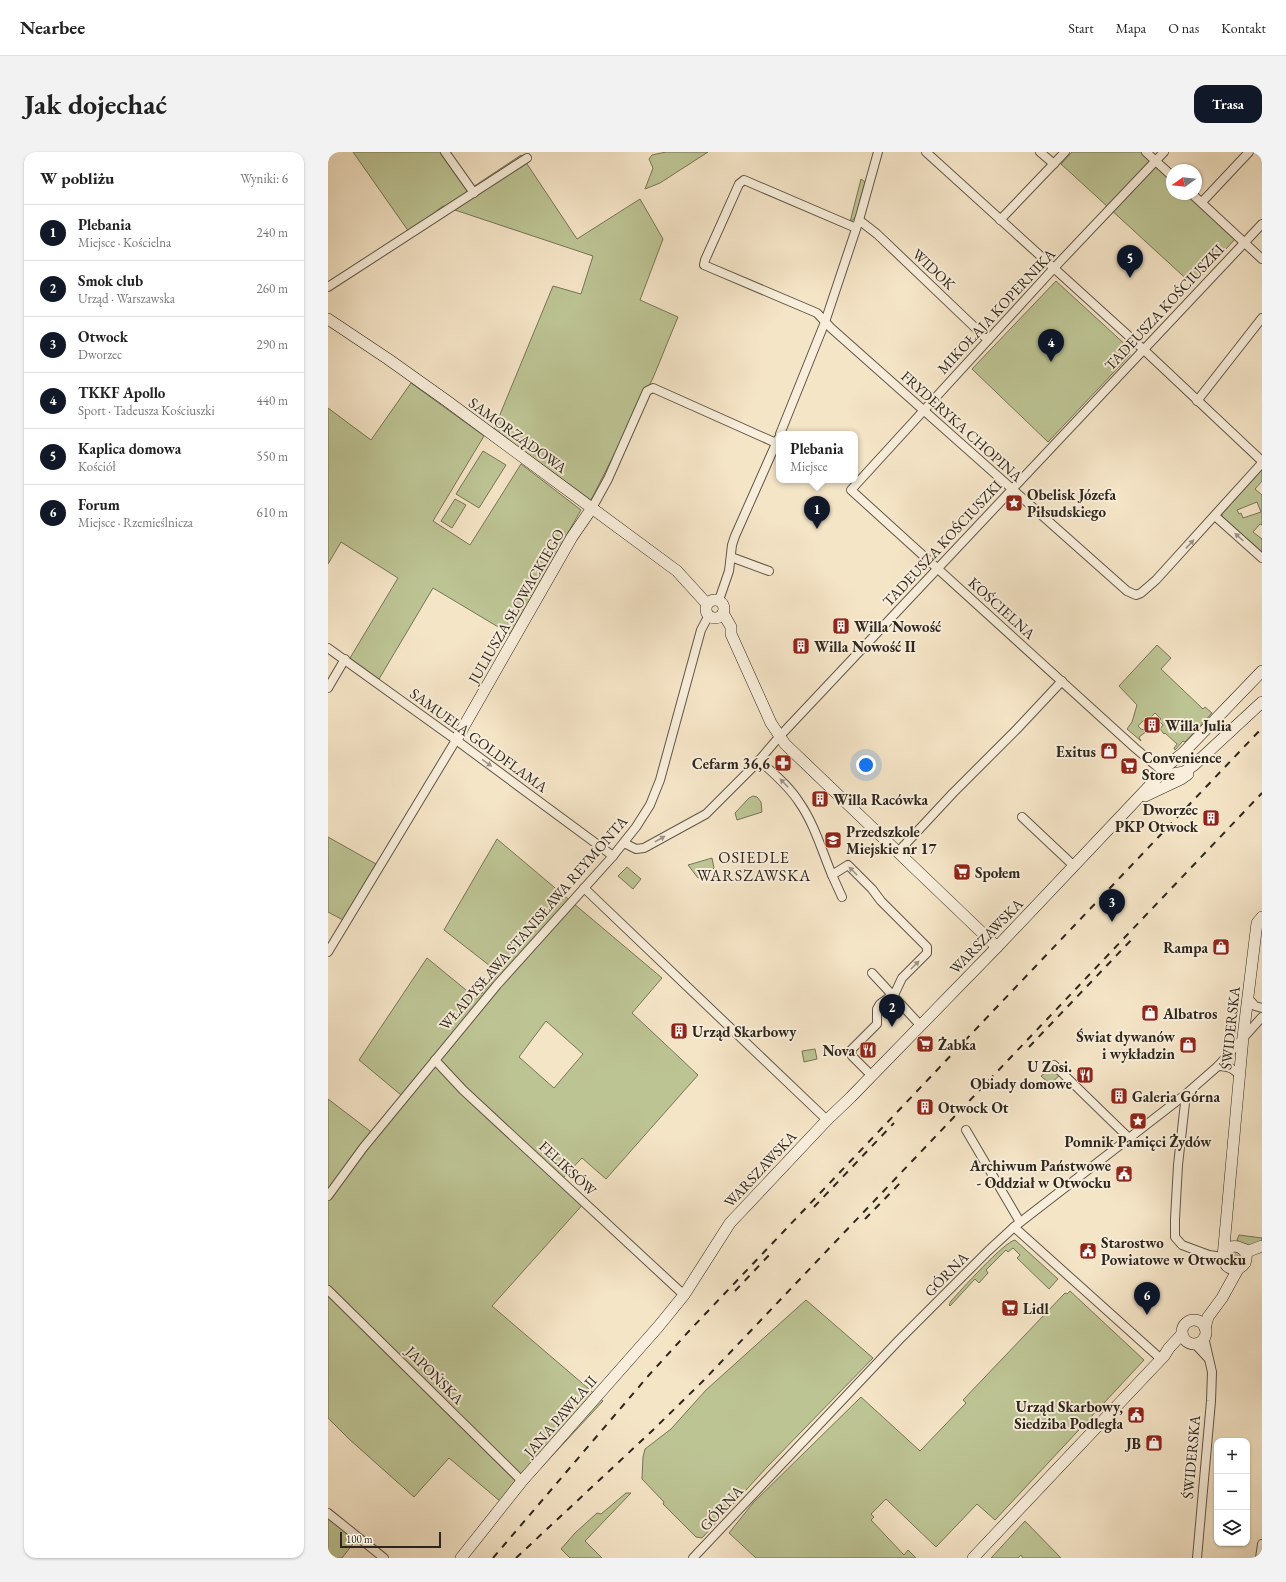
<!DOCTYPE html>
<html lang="pl">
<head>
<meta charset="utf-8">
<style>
	body { margin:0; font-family:"EB Garamond",serif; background:#f2f2f2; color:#222 }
	.controls { position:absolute; right:12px; bottom:12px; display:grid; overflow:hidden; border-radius:8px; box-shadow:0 1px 3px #0004 }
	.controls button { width:36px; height:36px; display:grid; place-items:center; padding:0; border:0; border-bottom:1px solid #e0e0e0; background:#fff; color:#222; font:20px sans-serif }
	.compass { position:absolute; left:838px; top:12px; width:36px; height:36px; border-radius:50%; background:#fff; box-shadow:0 1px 3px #0004; rotate:255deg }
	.scale { position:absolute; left:12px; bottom:10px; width:101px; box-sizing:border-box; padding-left:4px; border:2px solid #2e261d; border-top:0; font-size:11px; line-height:14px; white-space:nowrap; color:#2e261d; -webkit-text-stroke:3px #f8eedb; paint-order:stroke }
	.you { position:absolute; left:538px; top:613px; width:14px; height:14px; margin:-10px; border:3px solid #fff; border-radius:50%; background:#1a73e8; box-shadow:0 0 0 6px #1a73e833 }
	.badge { display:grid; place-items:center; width:26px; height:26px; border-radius:50%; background:#111827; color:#fff; font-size:13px; font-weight:700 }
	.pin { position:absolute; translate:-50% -33px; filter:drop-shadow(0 1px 2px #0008) }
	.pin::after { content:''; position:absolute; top:21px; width:14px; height:12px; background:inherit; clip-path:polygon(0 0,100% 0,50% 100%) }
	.popup { position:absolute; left:448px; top:279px; width:82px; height:52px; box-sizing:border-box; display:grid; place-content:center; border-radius:8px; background:#fff; filter:drop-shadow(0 1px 3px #0005); font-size:13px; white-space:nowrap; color:#767676 }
	.popup b { font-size:15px; color:#222 }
	.popup::after { content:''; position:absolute; left:50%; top:100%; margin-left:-8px; border:8px solid transparent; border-top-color:#fff }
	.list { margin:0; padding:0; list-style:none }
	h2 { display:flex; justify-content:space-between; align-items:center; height:52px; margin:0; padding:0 16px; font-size:17px }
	h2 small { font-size:13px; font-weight:400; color:#767676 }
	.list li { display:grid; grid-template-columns:26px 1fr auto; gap:12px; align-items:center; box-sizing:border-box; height:56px; padding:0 16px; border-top:1px solid #e0e0e0 }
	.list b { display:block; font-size:15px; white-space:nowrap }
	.list p { margin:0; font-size:13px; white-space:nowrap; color:#767676 }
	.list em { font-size:13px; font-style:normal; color:#767676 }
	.icon { flex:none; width:22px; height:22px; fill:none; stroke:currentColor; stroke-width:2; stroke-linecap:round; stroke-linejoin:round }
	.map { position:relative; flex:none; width:934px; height:1406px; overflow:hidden; border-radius:12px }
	header { display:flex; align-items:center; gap:24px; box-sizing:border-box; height:56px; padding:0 20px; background:#fff; border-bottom:1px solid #e0e0e0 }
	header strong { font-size:19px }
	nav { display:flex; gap:22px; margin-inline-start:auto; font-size:14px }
	.intro { display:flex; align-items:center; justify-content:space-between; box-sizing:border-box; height:96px; padding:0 24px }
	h1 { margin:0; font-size:28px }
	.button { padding:10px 18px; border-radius:12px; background:#111827; color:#fff; font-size:14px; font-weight:700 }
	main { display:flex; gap:24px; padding:0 24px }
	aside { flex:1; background:#fff; border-radius:12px; box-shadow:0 1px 3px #0004 }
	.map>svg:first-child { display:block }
	.green { fill:#bdc494; stroke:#767558; fill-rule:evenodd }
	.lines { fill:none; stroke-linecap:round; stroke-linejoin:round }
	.street-casing { stroke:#605648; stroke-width:10 }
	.secondary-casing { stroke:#2e261d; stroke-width:12 }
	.street { stroke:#f8eedb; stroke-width:8 }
	.secondary { stroke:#f8eedb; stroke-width:11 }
	.rail { stroke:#2e261d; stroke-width:2; stroke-dasharray:7 7; stroke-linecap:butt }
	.oneway { fill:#9d9486 }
	.labels { text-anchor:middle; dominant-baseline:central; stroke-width:4; stroke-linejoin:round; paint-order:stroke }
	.street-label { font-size:15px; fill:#2e261d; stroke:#f8eedb }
	.poi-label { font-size:15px; font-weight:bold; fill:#2e261d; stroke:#f8eedb; text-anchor:start }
	.neighbourhood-label { font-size:16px; letter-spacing:1px; fill:#2e261d; stroke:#f8eedb }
</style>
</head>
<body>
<header>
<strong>Nearbee</strong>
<nav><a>Start</a><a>Mapa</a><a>O nas</a><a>Kontakt</a></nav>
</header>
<div class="intro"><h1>Jak dojechać</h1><a class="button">Trasa</a></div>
<main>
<aside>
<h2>W pobliżu<small>Wyniki: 6</small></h2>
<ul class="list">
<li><span class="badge">1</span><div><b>Plebania</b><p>Miejsce · Kościelna</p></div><em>240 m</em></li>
<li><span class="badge">2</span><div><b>Smok club</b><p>Urząd · Warszawska</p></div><em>260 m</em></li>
<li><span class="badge">3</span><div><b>Otwock</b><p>Dworzec</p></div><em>290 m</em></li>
<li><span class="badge">4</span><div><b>TKKF Apollo</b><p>Sport · Tadeusza Kościuszki</p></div><em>440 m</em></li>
<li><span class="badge">5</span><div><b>Kaplica domowa</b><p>Kościół</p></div><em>550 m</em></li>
<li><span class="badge">6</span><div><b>Forum</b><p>Miejsce · Rzemieślnicza</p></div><em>610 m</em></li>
</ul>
</aside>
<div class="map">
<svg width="934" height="1406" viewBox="0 0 934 1406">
	<rect width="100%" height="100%" fill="#f5e5c7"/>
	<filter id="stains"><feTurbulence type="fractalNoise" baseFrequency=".005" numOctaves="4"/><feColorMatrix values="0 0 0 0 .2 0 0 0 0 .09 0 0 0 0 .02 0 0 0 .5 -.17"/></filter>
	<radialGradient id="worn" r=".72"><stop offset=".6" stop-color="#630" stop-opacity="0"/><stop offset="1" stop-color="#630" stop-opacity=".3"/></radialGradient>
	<!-- green -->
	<g class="green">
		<path d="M25 0H121L145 35 193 3 249 87 312 47 335 87 312 148 350 165 325 226 263 348 166 277 225 134 253 142 265 104 115 54 81 80Z"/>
		<path d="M338 0H380L332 31 317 37 325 16 321 7 324 3Z"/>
		<path d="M744 0H814L844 28V42H859L908 86 865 133 733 12Z"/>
		<path d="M533 27 537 30 528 64 526 67 522 70Z"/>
		<path d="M728 129 801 196 802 203 720 290 644 217Z"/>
		<path d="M83 231 156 284 105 369 142 393 193 312 253 358 182 482 105 436 51 527 22 506 70 426 13 390 0 412V256L43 288Z"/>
		<path d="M155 299 178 313 151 356 128 342Z"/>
		<path d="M934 317V329L927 337 934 343V373L932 372 925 380 934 387V401L894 365V362ZM929 350 933 360 915 366 913 361 911 362 909 358Z"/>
		<path d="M127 347 138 353 124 376 113 369Z"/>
		<path d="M829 493 843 506 833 517 875 557 877 555 884 561 857 590 855 589 847 598 846 596 849 592 837 581 836 582 832 577 835 573 831 569 833 567 827 561 820 568 818 566 810 574 813 577 819 579 811 585 813 589 799 577 804 570 809 553 791 534Z"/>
		<path d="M425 644 429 645 433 650 434 660 409 668 407 661 421 646Z"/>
		<path d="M0 685 48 712 15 768 0 760Z"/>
		<path d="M169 687 334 826 304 861 370 923 278 1027 254 1006 234 1027 257 1050 164 1154 275 1249 198 1332 179 1355 121 1306 86 1345 21 1287 0 1266V947L46 982 73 943 31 908 99 806 149 847 171 821 116 778ZM218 869 255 902 226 936 191 905Z"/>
		<path d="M384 706 386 716 381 722 370 726 360 713Z"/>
		<path d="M299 715 313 727 305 737 290 724Z"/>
		<path d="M487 897 489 907 476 910 474 899Z"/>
		<path d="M724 916 732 923 722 932 713 924Z"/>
		<path d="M911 1083 934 1086V1088L928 1095H919L909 1088Z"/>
		<path d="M687 1088 730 1127 721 1137 689 1106 692 1103 685 1096 680 1100 678 1098 658 1118 660 1121 651 1131 647 1127 622 1154 621 1153 623 1149C633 1138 676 1090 687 1088Z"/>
		<path d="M905 1099 913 1101V1109L907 1112 902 1110 900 1105Z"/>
		<path d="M742 1139 816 1208 667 1368 649 1352 608 1395 558 1347 543 1362 546 1365 543 1368 576 1403 580 1398 588 1406H428L401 1381 425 1351 533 1245 592 1299 638 1251 635 1248 737 1141 739 1142Z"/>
		<path d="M478 1148 545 1206 440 1314 374 1386 368 1385 335 1352 336 1350 314 1327 315 1305 317 1297 343 1277 378 1238Z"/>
		<path d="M298 1341H303L257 1389 274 1406H242L233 1397 247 1381 269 1361 273 1362Z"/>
		<path d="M0 1365 28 1388 14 1406H0Z"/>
		<path d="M697 1369 733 1406H695L693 1403 690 1406H663Z"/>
	</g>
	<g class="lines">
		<!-- street casing -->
		<g class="street-casing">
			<g id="street">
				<path d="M117 0 146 41"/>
				<path d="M598 0 815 197 934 309"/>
				<path d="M712 0 726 12"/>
				<path d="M818 0 844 24"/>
				<path d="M864 42 934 107"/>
				<path d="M874 50 921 0"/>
				<path d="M531 68 549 82 660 188"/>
				<path d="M672 68 737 0"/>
				<path d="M528 76 416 28 411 32 377 108 376 113 489 161 503 176 799 439 808 443 813 441 828 428 934 311"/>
				<path d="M0 135 199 6"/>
				<path d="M869 249 934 166"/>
				<path d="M452 282 497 170 531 68 550 0"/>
				<path d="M264 356 280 327 319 239 325 236 448 291"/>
				<path d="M887 364 934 406"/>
				<path d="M403 405 441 419"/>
				<path d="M391 448 401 419 404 393 407 384 450 287"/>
				<path d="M0 496 128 588 285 704"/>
				<path d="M0 536 17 507"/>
				<path d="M431 608C445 621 461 634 471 650 486 671 494 699 504 723L520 713 544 737 553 749 599 795V801L574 826 567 841 552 852 549 857V872L523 898 524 904 543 923"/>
				<path d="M833 618 807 596 523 338 726 116 836 0"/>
				<path d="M694 665 746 714"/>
				<path d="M296 691 308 697 316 696 378 662 428 612 451 585 934 72"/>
				<path d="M570 700 625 641 689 577 734 529"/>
				<path d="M504 723 514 745"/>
				<path d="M256 736 499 968"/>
				<path d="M0 800 128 588"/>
				<path d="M544 821 593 874"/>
				<path d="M920 846 927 854 934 856"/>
				<path d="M107 908 135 938 356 1143"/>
				<path d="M726 913 801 986"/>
				<path d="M890 914C900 914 905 916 912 924"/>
				<path d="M858 942 850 1013 847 1067V1085L854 1093 881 1103 895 1105"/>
				<path d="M638 978 692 1070"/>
				<path d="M0 1044 35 996 169 833 285 704 308 675 322 653 332 628 373 478 381 463"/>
				<path d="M686 1075 833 1207"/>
				<path d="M0 1138 194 1329"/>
				<path d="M867 1192 880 1206"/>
				<path d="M0 1361 56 1406"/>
				<path d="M365 1406 571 1188 660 1099 686 1075 858 942 890 914 934 865"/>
				<path d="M869 1406 883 1249 884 1220 876 1185"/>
				<path d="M932 1406 934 1392"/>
			</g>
		</g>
		<!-- secondary casing -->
		<g class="secondary-casing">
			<g id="secondary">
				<path d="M0 167 60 207 119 249 349 419 379 452"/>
				<circle cx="387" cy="457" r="9"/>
				<path d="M395 461 403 475V482L443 571 457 592 669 795"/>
				<path d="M128 588 244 385 264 356"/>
				<path d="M835 617 855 601 934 519"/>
				<path d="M845 622 856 620 866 613 934 550"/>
				<path d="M817 644 853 627 860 622"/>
				<path d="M915 1097 921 1099 934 1094"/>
				<path d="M896 1100C906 1088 923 1097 917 1111 909 1121 897 1118 895 1105L915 885 929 771 934 765"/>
				<circle cx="866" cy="1180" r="12"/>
				<path d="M877 1176 880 1165 894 1146 910 1117"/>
				<path d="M133 1406 194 1329 330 1175 356 1143 402 1071 499 968 523 945 669 795 829 626"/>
				<path d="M645 1406 836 1204 841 1196 854 1182"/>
			</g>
		</g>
		<!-- street -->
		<use href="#street" class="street"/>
		<!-- secondary -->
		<use href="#secondary" class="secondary"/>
		<!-- rail -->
		<g class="rail">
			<path d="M701 895 807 784"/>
			<path d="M486 1055 566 971"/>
			<path d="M537 1067 576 1027"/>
			<path d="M407 1139 444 1100"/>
			<path d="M165 1406 321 1223 362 1178 934 576"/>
			<path d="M188 1406 325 1278 376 1228 934 641"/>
		</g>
	</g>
	<!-- one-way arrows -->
	<defs><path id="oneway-solid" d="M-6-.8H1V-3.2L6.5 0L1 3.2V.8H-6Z"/></defs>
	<g class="oneway">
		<use href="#oneway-solid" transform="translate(911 385) rotate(-138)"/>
		<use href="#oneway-solid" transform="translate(862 392) rotate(-47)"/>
		<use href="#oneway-solid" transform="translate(159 611) rotate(36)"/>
		<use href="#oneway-solid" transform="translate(456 631) rotate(-134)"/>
		<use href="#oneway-solid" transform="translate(332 687) rotate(-29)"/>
		<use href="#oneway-solid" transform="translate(525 719) rotate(-135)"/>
		<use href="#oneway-solid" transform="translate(587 813) rotate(-45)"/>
	</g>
	<!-- icons -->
	<defs>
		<g id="sight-square" transform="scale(0.9)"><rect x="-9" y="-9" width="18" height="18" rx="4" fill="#8f2418" stroke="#f8eedb"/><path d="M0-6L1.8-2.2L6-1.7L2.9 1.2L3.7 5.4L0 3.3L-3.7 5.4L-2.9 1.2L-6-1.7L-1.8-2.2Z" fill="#fff"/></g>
		<g id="building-square" transform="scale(0.9)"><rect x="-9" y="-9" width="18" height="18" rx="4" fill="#8f2418" stroke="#f8eedb"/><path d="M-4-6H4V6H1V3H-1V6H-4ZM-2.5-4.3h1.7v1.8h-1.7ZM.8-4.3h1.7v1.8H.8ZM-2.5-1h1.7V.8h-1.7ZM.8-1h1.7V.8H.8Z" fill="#fff"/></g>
		<g id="shop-square" transform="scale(0.9)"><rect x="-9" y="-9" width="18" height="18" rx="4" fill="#8f2418" stroke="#f8eedb"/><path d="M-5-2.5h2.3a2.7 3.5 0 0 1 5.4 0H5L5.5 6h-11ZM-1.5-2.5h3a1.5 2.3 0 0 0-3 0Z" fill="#fff"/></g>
		<g id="pharmacy-square" transform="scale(0.9)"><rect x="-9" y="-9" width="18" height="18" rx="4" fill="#8f2418" stroke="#f8eedb"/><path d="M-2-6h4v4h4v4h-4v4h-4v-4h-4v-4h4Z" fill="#fff"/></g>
		<g id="supermarket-square" transform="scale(0.9)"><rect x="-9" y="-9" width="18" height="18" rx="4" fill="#8f2418" stroke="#f8eedb"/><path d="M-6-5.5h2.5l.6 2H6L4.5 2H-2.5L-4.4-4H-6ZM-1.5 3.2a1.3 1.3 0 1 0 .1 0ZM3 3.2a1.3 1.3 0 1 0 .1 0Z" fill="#fff"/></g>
		<g id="school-square" transform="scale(0.9)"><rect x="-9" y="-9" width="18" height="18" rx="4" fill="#8f2418" stroke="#f8eedb"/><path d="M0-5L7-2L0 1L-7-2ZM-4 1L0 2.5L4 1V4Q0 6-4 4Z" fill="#fff"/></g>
		<g id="restaurant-square" transform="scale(0.9)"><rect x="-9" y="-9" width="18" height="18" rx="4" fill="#8f2418" stroke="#f8eedb"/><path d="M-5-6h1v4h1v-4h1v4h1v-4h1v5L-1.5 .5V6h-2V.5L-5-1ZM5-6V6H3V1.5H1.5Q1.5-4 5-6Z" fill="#fff"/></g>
		<g id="civic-square" transform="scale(0.9)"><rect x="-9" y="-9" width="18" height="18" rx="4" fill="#8f2418" stroke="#f8eedb"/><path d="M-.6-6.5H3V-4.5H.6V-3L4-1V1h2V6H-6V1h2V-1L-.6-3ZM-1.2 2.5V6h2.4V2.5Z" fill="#fff"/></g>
	</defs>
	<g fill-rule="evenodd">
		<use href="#sight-square" x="686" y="351"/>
		<use href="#building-square" x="513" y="474"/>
		<use href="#building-square" x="473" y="494"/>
		<use href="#building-square" x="824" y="573"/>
		<use href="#shop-square" x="781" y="599"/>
		<use href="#pharmacy-square" x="455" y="611"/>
		<use href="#supermarket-square" x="801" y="614"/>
		<use href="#building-square" x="492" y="647"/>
		<use href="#building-square" x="883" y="666"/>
		<use href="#school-square" x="505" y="688"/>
		<use href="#supermarket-square" x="634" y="720"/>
		<use href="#shop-square" x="893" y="795"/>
		<use href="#shop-square" x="822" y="861"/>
		<use href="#building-square" x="351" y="879"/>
		<use href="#supermarket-square" x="597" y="892"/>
		<use href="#shop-square" x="860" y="893"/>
		<use href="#restaurant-square" x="540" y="898"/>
		<use href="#restaurant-square" x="757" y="923"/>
		<use href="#building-square" x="791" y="944"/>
		<use href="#building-square" x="597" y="955"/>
		<use href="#sight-square" x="810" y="969"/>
		<use href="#civic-square" x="796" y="1022"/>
		<use href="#civic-square" x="760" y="1099"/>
		<use href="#supermarket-square" x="682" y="1156"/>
		<use href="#civic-square" x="808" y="1263"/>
		<use href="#shop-square" x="826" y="1291"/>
	</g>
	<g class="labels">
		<!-- street labels -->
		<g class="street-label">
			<text transform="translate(606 117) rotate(43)">WIDOK</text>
			<text transform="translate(836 155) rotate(-47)">TADEUSZA KOŚCIUSZKI</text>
			<text transform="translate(668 159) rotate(-47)">MIKOŁAJA KOPERNIKA</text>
			<text transform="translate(634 274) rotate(42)">FRYDERYKA CHOPINA</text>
			<text transform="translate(190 283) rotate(36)">SAMORZĄDOWA</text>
			<text transform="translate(614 391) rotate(-47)">TADEUSZA KOŚCIUSZKI</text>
			<text transform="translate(188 454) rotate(-60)">JULIUSZA SŁOWACKIEGO</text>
			<text transform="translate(674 456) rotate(42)">KOŚCIELNA</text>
			<text transform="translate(151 588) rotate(36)">SAMUELA GOLDFLAMA</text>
			<text transform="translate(205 771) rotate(-49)">WŁADYSŁAWA STANISŁAWA REYMONTA</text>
			<text transform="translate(658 784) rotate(-46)">WARSZAWSKA</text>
			<text transform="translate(902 876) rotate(-84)">ŚWIDERSKA</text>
			<text transform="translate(240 1016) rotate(43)">FELIKSÓW</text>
			<text transform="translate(432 1017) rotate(-47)">WARSZAWSKA</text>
			<text transform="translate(618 1122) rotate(-46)">GÓRNA</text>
			<text transform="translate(107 1223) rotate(45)">JAPOŃSKA</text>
			<text transform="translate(232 1264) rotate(-49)">JANA PAWŁA II</text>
			<text transform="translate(863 1305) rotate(-85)">ŚWIDERSKA</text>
			<text transform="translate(393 1356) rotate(-47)">GÓRNA</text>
		</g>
		<!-- poi labels -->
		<g class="poi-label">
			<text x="699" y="342">Obelisk Józefa<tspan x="699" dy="17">Piłsudskiego</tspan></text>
			<text x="526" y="474">Willa Nowość</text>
			<text x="486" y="494">Willa Nowość II</text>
			<text x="837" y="573">Willa Julia</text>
			<text x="768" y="599" text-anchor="end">Exitus</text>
			<text x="814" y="605">Convenience<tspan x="814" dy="17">Store</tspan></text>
			<text x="442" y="611" text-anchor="end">Cefarm 36,6</text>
			<text x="505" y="647">Willa Racówka</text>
			<text x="870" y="657" text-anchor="end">Dworzec<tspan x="870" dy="17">PKP Otwock</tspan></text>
			<text x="518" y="679">Przedszkole<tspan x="518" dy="17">Miejskie nr 17</tspan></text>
			<text x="647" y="720">Społem</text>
			<text x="880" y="795" text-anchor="end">Rampa</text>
			<text x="835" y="861">Albatros</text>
			<text x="364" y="879">Urząd Skarbowy</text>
			<text x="847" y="884" text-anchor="end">Świat dywanów<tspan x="847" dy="17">i wykładzin</tspan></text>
			<text x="610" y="892">Żabka</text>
			<text x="527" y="898" text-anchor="end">Nova</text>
			<text x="744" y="914" text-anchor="end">U Zosi.<tspan x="744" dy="17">Obiady domowe</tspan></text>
			<text x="804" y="944">Galeria Górna</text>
			<text x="610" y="955">Otwock Ot</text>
			<text x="810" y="989" text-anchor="middle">Pomnik Pamięci Żydów</text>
			<text x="783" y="1013" text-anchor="end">Archiwum Państwowe<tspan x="783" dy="17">- Oddział w Otwocku</tspan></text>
			<text x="773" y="1090">Starostwo<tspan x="773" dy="17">Powiatowe w Otwocku</tspan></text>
			<text x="695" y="1156">Lidl</text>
			<text x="795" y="1254" text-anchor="end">Urząd Skarbowy,<tspan x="795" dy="17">Siedziba Podległa</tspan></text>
			<text x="813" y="1291" text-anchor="end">JB</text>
		</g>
		<!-- neighbourhood labels -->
		<g class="neighbourhood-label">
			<text x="426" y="705">OSIEDLE<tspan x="426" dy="18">WARSZAWSKA</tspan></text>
		</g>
	</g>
	<rect width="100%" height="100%" filter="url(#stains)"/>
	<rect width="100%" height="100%" fill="url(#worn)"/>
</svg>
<div class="controls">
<button>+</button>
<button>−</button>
<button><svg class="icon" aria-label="layers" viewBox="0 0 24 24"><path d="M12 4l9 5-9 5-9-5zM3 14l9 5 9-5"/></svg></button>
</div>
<svg class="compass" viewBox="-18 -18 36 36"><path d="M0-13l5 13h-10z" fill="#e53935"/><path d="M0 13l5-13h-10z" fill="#767676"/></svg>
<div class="scale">100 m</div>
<div class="you"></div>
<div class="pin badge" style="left:489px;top:377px">1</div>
<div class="popup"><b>Plebania</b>Miejsce</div>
<div class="pin badge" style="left:564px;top:875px">2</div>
<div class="pin badge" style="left:784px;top:770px">3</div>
<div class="pin badge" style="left:723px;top:210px">4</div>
<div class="pin badge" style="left:802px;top:126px">5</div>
<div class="pin badge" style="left:819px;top:1163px">6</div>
</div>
</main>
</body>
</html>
